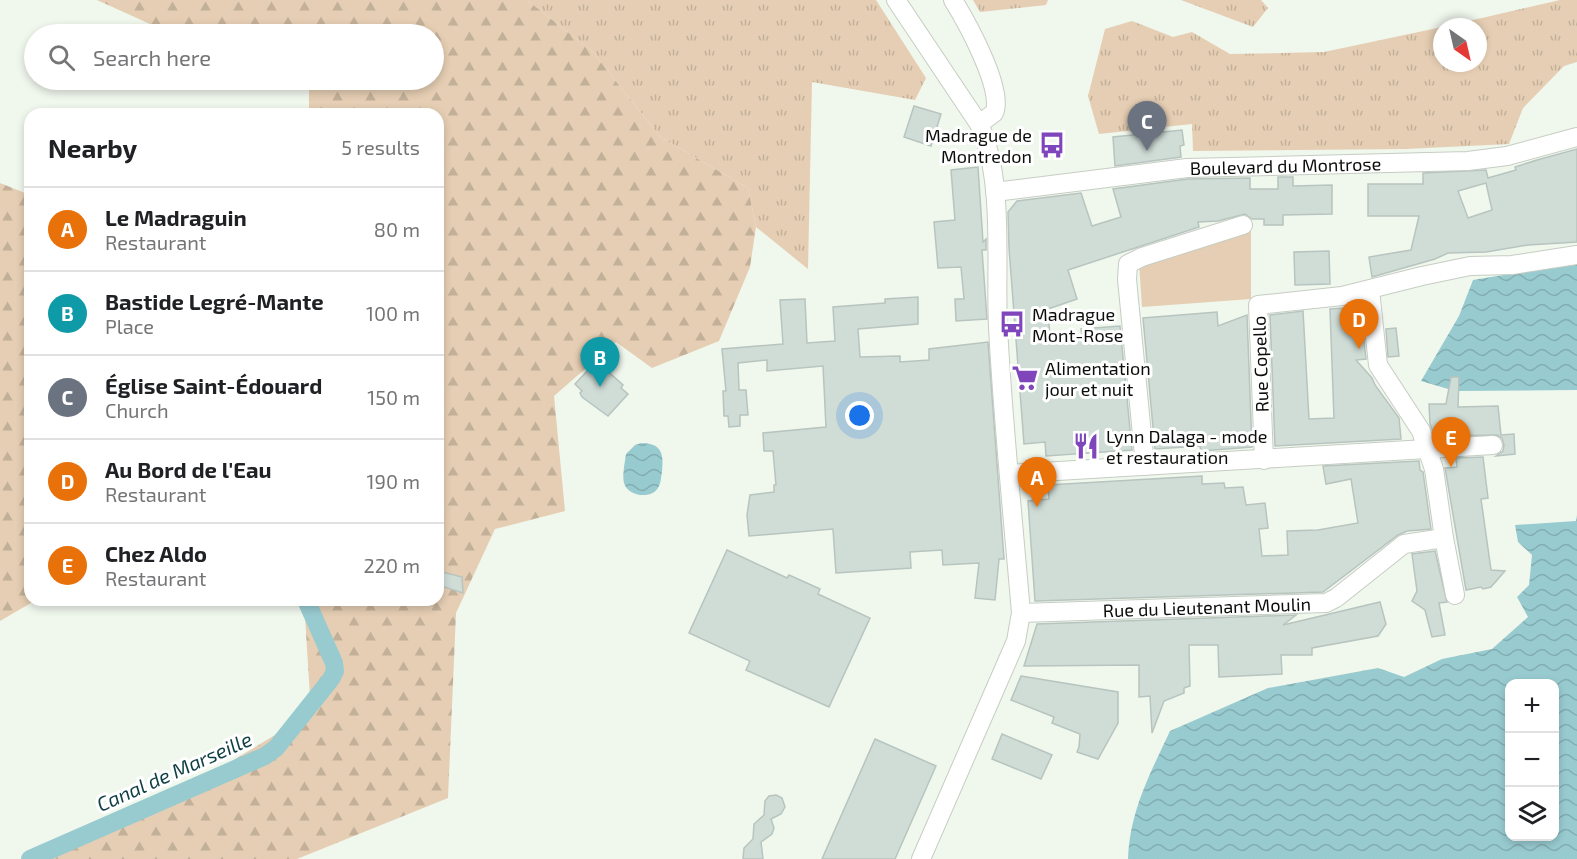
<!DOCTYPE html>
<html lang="en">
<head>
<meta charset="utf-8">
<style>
	body { margin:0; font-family:"Exo 2",sans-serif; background:#f2f2f2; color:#202124 }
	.controls { position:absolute; right:18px; bottom:18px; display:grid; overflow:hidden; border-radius:12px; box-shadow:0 3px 9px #0003 }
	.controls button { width:54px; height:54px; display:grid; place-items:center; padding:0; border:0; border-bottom:2px solid #e0e0e0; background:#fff; color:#202124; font:30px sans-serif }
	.compass { position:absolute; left:1433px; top:18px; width:54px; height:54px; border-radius:50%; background:#fff; box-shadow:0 3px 9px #0003; rotate:146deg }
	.you { position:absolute; left:860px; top:416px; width:21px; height:21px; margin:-15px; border:4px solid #fff; border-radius:50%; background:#1a73e8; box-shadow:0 0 0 9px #1a73e833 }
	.badge { display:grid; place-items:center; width:39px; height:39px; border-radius:50%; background:#2563eb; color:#fff; font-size:20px; font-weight:700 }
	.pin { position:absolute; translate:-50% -50px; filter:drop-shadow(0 2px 3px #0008) }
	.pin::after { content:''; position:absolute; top:32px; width:21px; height:18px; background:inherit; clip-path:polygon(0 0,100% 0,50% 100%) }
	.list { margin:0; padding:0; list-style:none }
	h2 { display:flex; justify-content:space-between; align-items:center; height:78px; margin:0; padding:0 24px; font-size:26px }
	h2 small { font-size:20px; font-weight:400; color:#757577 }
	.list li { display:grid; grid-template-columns:39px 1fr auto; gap:18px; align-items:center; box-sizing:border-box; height:84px; padding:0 24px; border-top:2px solid #e0e0e0 }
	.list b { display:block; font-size:22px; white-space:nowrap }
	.list p { margin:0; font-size:20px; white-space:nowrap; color:#757577 }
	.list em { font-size:20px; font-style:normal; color:#757577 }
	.icon { flex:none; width:33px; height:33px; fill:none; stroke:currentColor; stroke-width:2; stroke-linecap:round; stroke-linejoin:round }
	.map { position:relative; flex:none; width:1577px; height:859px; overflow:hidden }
	.search { position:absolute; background:#fff; box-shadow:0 3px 9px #0003; left:24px; top:24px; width:420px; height:66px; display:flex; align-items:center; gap:15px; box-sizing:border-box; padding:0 21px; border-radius:33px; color:#757577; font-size:22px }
	.panel { position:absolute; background:#fff; box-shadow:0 3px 9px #0003; left:24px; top:108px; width:420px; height:498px; border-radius:18px }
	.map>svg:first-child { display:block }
	.grass { fill:url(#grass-tufts) }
	.forest { fill:url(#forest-firs) }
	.garden { fill:#e5ceb3 }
	.water { fill:url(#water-waves); fill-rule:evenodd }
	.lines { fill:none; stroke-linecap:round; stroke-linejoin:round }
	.canal { stroke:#98cbd0; stroke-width:18 }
	.building { fill:#d0ddd7; stroke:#b7c4bf; stroke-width:1.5; fill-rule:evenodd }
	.minor-casing { stroke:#c6cdc3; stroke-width:20 }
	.minor { stroke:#fff; stroke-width:18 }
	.labels { text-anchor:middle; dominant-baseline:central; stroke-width:6; stroke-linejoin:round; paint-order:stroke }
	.poi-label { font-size:18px; fill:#0b0d0a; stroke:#fff; text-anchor:start }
	.street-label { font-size:18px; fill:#0b0d0a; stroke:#fff }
	.water-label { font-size:20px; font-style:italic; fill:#0f3f43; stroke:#fff }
</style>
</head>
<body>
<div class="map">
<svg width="1577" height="859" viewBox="0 0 1577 859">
	<defs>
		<pattern id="grass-tufts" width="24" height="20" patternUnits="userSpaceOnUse" patternTransform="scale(1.5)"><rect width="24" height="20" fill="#e5ceb3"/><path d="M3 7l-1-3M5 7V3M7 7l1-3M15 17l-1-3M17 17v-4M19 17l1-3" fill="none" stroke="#c3b099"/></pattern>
		<pattern id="forest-firs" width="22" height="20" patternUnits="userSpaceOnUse" patternTransform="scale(1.5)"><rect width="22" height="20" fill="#e5ceb3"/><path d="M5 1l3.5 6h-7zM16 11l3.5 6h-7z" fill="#c3b099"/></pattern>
		<pattern id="water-waves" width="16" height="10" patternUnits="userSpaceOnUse" patternTransform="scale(1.5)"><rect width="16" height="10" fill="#98cbd0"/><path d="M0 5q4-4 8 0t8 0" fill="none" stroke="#82adb1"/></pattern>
	</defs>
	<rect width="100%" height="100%" fill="#f0f7ed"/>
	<!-- grass -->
	<g class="grass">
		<path d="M527 0H876L926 78 915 100 812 82 808 269 756 227 748 188 660 137 592 51Z"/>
		<path d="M973 0H1048L1046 5 980 12Z"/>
		<path d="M1181 0H1261L1268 8 1253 27Z"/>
		<path d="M1560 0H1577V62L1564 66 1523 108 1509 144 1406 149 1193 151 1192 124 1099 134 1088 96 1105 29 1132 21 1173 37 1192 32 1230 54 1283 53 1324 52 1442 27V63H1478V27H1443Z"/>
	</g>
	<!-- forest -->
	<g class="forest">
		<path d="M97 0H527L592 51 660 137 748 188 756 227 750 267 719 341 652 368 616 342 554 396 565 511 495 529 456 613 448 798 297 859H43L142 816 311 713 304 600H438V114H309V80H434V34H172Z"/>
		<path d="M0 183 30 195V600H36L0 621Z"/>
	</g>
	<!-- garden -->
	<path class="garden" d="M1251 230V299L1142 307 1139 263Z"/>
	<!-- water -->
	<g class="water">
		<path d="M1577 263V390L1455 391 1421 381 1459 316 1473 280Z"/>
		<path d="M641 443C662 443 664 454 662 472 661 476 661 482 659 486 653 500 628 497 624 483 622 475 625 462 626 454L635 445Z"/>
		<path d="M1577 515V859H1128C1130 810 1150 774 1170 731L1268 688 1378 668 1404 677 1442 659 1492 649 1528 617 1517 597 1529 585 1532 555 1518 542 1515 525 1576 521ZM1510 684H1554V836H1510Z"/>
	</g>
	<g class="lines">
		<!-- canal -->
		<path class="canal" d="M30 859 265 756 276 748 331 679 335 671 334 663 306 600"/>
	</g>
	<!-- building -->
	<g class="building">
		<path d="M914 106 941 114 931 146 904 137Z"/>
		<path d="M1182 130 1184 145 1180 146 1181 157 1115 166 1113 137Z"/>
		<path d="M1577 149V242L1528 245 1486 252 1448 253 1435 259 1372 277 1369 257 1411 250 1419 216H1368V184H1423V173L1486 170 1488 178 1516 170 1515 167 1537 160ZM1486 183 1492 210 1468 218 1458 191Z"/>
		<path d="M978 167 983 242 986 239V250H982L987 319 956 321 955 299H964L961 267 938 268 934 222 955 220 951 170Z"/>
		<path d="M1278 177H1293V186L1332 185V214L1283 215V225H1264V219H1252L1245 214 1218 221 1198 222 1199 227 1068 270 1077 299 1048 309 1050 338 1082 336 1081 329 1120 326 1132 450 1046 456 1045 442 1024 444 1009 248 1008 212 1017 201 1081 193 1092 226 1121 217 1113 189 1188 179 1250 178V189H1278Z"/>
		<path d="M1329 251 1330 284 1295 285 1294 252Z"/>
		<path d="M918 297V324L858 329 860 357 900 356V362L929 360V349L988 342 1004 559H999L995 600 975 598 979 563 943 565 942 550 910 552 911 568 836 573 833 529 749 536 747 515 750 495 774 492V485H776L773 451H764L763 433 826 427 823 366 767 371V360L738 363 739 390H746L748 415H740V426L729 427 728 416H724L723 391H726L722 349 783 344 780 300 805 299 807 343 835 341 833 307 885 303V299Z"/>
		<path d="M1360 307 1366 359 1356 360 1372 378 1375 385 1399 418 1401 439 1275 446 1270 315 1303 311 1309 419 1334 418 1330 309Z"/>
		<path d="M1217 312 1218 326 1247 315 1252 447 1201 451 1200 446 1155 449 1143 318Z"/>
		<path d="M1396 328 1399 356 1388 357 1386 329Z"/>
		<path d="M593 365 601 371 604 368 623 385 621 388 628 394 608 416 582 397 580 393 582 391 575 384Z"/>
		<path d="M1451 377H1459L1458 407 1498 406 1501 435 1514 434 1515 454 1496 456 1503 451 1504 445 1502 438 1497 435 1435 436 1430 424 1429 404H1446Z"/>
		<path d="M1483 457 1488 498 1481 499 1491 570 1505 571 1491 587 1483 589 1481 587 1466 590 1445 468 1457 467 1456 458Z"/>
		<path d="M1419 461 1420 470 1423 472 1431 529 1407 531 1398 535 1323 592 1035 601 1028 501 1049 499 1048 485 1202 476V484L1224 483 1225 488 1243 487 1246 505 1265 503 1268 528 1259 529 1262 556 1288 555 1287 531 1318 530 1358 523 1351 479 1326 484 1323 466Z"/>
		<path d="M727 550 787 578 789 575 820 589 818 594 870 618 829 707 746 670 750 661 689 633Z"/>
		<path d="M1435 551 1447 602 1439 603 1445 635 1432 637 1425 610 1412 601 1417 591 1412 554Z"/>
		<path d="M438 571 462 577 463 593 438 585Z"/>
		<path d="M1380 602 1386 624 1378 636 1312 648V655H1281L1282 674 1219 677 1218 645H1189L1190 686 1184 688V693L1164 701 1152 733 1150 696 1139 697V665L1024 666 1037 624 1296 615 1283 625Z"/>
		<path d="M1021 676 1118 692V723L1098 759 1077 752 1079 747 1080 734 1052 723 1054 717 1011 700Z"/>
		<path d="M1002 734 1052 755 1041 779 992 759Z"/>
		<path d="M875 739 936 766 895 859H822Z"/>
		<path d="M776 795 782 798 785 807 781 814 771 819 774 828 772 834 761 842 763 859H743L744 848 753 839 754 824 764 815 765 801 769 796Z"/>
	</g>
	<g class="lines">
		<!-- minor casing -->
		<g class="minor-casing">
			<g id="minor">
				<path d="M896 0 979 124C1005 179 995 266 998 327 1003 423 1013 518 1021 613L1016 641 921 859"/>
				<path d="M953 0C966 21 1005 91 994 113L979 124"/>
				<path id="s1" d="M995 192 1187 168 1468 161 1507 156 1577 137"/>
				<path d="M1370 290 1378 365 1421 431 1434 469 1444 538 1455 595"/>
				<path d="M1264 460 1258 305 1342 296 1422 276 1470 266 1512 265 1577 255"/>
				<path d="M1145 466 1127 279 1128 264 1142 257 1243 225"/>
				<path d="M1009 474 1493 445"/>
				<path id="s2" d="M1021 613 1326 603 1336 598 1404 544 1444 538"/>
			</g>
		</g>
		<!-- minor -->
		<use href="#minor" class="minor"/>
	</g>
	<!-- icons -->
	<defs>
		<g id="bus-bare" transform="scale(2.07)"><path d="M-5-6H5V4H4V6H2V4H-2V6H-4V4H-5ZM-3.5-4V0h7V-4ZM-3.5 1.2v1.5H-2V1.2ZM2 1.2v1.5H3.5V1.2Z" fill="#7f46bc" stroke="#fff" stroke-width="2.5" paint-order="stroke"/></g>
		<g id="supermarket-bare" transform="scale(2.07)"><path d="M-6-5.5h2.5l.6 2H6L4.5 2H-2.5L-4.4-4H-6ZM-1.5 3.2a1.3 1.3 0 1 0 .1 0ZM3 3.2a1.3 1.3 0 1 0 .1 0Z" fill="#7f46bc" stroke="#fff" stroke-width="2.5" paint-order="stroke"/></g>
		<g id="restaurant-bare" transform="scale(2.07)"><path d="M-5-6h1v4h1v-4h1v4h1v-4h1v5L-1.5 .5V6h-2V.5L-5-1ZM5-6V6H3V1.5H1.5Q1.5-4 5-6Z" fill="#7f46bc" stroke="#fff" stroke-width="2.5" paint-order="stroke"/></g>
	</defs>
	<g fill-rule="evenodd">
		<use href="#bus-bare" x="1052" y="145"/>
		<use href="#bus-bare" x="1012" y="324"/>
		<use href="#supermarket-bare" x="1025" y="378"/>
		<use href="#restaurant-bare" x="1086" y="446"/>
	</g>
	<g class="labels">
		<!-- poi labels -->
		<g class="poi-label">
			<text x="1032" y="135" text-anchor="end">Madrague de<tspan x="1032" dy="21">Montredon</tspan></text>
			<text x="1032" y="314">Madrague<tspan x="1032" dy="21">Mont-Rose</tspan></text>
			<text x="1045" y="368">Alimentation<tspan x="1045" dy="21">jour et nuit</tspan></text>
			<text x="1106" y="436">Lynn Dalaga - mode<tspan x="1106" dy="21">et restauration</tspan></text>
		</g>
		<!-- street labels -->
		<g class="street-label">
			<text stroke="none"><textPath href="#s1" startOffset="292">Boulevard du Montrose</textPath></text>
			<text transform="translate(1260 364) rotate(-92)">Rue Copello</text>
			<text stroke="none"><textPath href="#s2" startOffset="186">Rue du Lieutenant Moulin</textPath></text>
		</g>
		<!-- water labels -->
		<g class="water-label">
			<text transform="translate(174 771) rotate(-24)">Canal de Marseille</text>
		</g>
	</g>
</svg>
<div class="controls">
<button>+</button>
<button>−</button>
<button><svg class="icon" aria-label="layers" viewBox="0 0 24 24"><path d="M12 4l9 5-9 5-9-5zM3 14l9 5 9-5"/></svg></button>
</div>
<svg class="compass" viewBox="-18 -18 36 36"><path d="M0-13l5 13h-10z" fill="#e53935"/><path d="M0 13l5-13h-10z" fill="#757577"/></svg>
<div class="you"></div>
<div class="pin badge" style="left:1037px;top:507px;background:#e8710a">A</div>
<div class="pin badge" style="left:600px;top:387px;background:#0f9aa8">B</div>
<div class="pin badge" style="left:1147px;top:151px;background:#6b7280">C</div>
<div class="pin badge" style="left:1359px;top:349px;background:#e8710a">D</div>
<div class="pin badge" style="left:1451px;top:467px;background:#e8710a">E</div>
<div class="search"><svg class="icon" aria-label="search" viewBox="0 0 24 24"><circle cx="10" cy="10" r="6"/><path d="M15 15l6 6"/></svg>Search here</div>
<section class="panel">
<h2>Nearby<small>5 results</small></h2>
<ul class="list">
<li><span class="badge" style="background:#e8710a">A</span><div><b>Le Madraguin</b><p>Restaurant</p></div><em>80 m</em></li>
<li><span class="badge" style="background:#0f9aa8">B</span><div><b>Bastide Legré-Mante</b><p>Place</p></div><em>100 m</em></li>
<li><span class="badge" style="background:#6b7280">C</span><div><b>Église Saint-Édouard</b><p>Church</p></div><em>150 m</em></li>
<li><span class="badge" style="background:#e8710a">D</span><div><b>Au Bord de l'Eau</b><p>Restaurant</p></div><em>190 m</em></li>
<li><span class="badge" style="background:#e8710a">E</span><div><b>Chez Aldo</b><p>Restaurant</p></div><em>220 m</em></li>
</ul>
</section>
</div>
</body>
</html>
